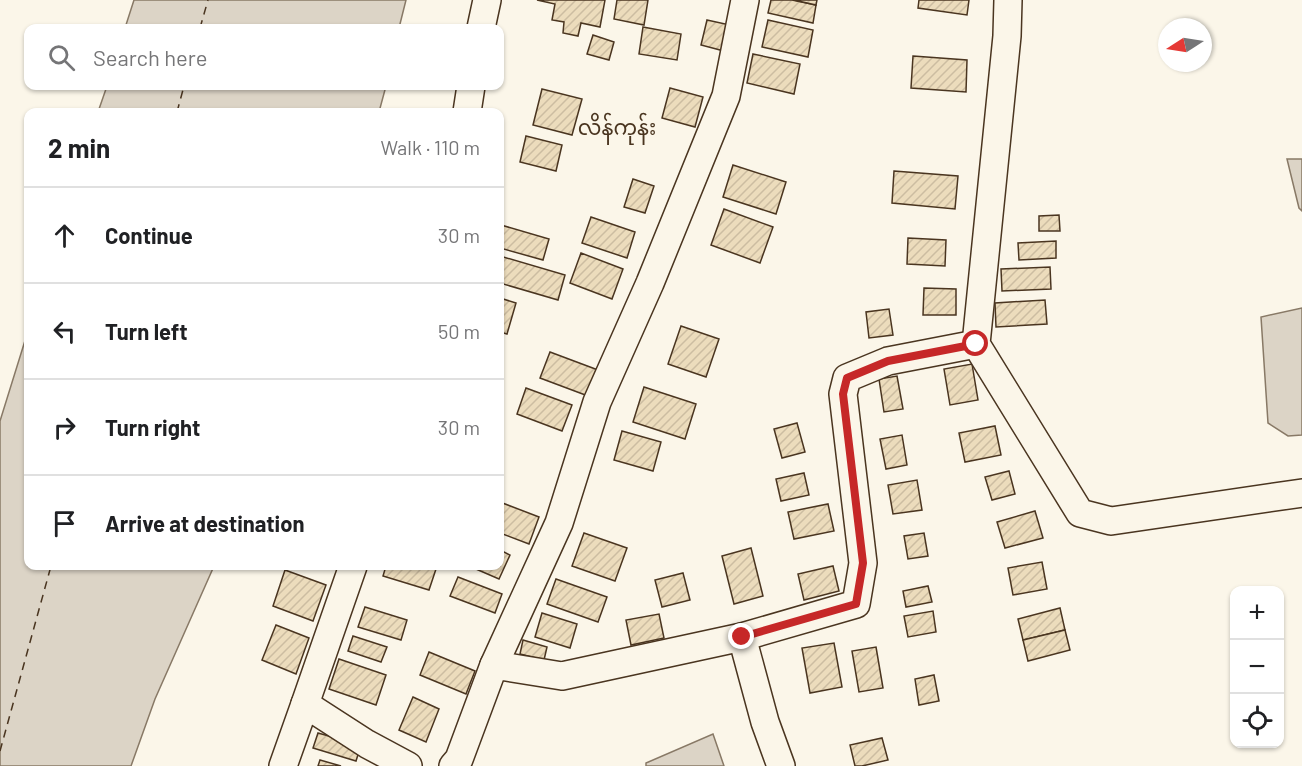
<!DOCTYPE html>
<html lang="en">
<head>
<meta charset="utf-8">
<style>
	body { margin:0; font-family:Barlow,"Noto Sans Myanmar",sans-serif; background:#f2f2f2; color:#202124 }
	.controls { position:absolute; right:18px; bottom:18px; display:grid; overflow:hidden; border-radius:12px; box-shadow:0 2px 4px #0004 }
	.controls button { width:54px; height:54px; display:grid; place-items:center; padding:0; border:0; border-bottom:2px solid #e0e0e0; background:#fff; color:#202124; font:30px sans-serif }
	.compass { position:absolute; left:1158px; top:18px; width:54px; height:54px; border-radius:50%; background:#fff; box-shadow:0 2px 4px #0004; rotate:258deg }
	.stop { position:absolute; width:18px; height:18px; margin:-14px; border:4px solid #c62828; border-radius:50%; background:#fff }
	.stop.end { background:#c62828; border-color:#fff; box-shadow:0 2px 6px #0008 }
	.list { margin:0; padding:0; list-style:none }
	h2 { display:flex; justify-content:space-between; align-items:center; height:78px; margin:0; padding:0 24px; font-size:26px }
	h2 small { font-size:20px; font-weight:400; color:#757577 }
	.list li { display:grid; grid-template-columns:39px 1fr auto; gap:18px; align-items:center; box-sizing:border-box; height:96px; padding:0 24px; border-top:2px solid #e0e0e0 }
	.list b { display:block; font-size:22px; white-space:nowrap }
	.list em { font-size:20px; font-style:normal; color:#757577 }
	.icon { flex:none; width:33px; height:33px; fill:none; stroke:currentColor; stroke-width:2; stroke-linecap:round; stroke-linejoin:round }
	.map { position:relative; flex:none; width:1302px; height:766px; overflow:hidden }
	.search { position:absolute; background:#fff; box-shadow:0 2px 4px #0004; left:24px; top:24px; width:480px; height:66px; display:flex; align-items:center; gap:15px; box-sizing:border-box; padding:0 21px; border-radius:12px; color:#757577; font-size:22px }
	.panel { position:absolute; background:#fff; box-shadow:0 2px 4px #0004; left:24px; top:108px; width:480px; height:462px; border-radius:12px }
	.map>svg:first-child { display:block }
	.water { fill:#dcd4c6; stroke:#887966; stroke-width:1.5 }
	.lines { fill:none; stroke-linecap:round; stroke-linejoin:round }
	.ferry { stroke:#4a3520; stroke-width:1.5; stroke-dasharray:8 6; stroke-linecap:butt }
	.building { fill:url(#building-hatch); stroke:#4a3520; stroke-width:1.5 }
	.minor-casing { stroke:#4a3520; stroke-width:30 }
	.minor { stroke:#fbf6e9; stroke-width:27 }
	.route { stroke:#c62828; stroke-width:8 }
	.labels { text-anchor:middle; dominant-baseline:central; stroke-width:4.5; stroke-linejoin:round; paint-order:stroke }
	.quarter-label { font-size:21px; fill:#4a3520; stroke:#fbf6e9 }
</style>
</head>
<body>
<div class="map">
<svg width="1302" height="766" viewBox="0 0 1302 766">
	<defs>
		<pattern id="building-hatch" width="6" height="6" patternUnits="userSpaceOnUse" patternTransform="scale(1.5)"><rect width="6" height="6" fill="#ecdcbc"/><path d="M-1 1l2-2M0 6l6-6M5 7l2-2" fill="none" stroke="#ccbda1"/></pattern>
	</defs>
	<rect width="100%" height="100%" fill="#fbf6e9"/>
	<!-- water -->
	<g class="water">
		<path d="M134 0H406L399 28H125Z"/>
		<path d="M107 86H386L379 112H98Z"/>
		<path d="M1287 159H1302V211L1299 208Z"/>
		<path d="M1302 308V435L1288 436 1268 423 1261 317Z"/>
		<path d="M28 331V566H214L155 699 131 766H0V421Z"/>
		<path d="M713 734 724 766H646V763Z"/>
	</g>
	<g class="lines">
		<!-- ferry -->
		<g class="ferry">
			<path d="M200 28 208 0"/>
			<path d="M177 112 184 86"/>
			<path d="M0 751 51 566"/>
		</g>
	</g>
	<!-- building -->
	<g class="building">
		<path d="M537 0H605L600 27 581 23 578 36 563 33 564 22 552 20 555 4Z"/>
		<path d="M617 0H648L644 25 614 19Z"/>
		<path d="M771 0H792L816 5 813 23 768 13Z"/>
		<path d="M794 0H817L816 5Z"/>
		<path d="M919 0H969L967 15 918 8Z"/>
		<path d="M707 20 730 25 724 51 701 45Z"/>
		<path d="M768 20 813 30 808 57 762 47Z"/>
		<path d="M643 27 681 34 677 60 639 54Z"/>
		<path d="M593 35 614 42 609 60 587 54Z"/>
		<path d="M753 54 800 64 794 94 747 83Z"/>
		<path d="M913 56 967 60 966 92 911 88Z"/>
		<path d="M670 88 703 97 695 127 662 118Z"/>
		<path d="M542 89 582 99 572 135 533 125Z"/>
		<path d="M526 136 562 145 556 171 520 162Z"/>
		<path d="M733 165 786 182 776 214 723 197Z"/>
		<path d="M894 171 958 176 955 209 892 203Z"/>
		<path d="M633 179 654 186 645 213 624 207Z"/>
		<path d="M724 209 773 227 760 263 711 245Z"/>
		<path d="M1059 215 1060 231H1039V216Z"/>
		<path d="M591 217 635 232 627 258 582 243Z"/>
		<path d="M501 225 549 239 543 260 500 248Z"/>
		<path d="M908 238 946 240 945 266 907 264Z"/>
		<path d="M1056 241V258L1019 260 1018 243Z"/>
		<path d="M581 253 623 269 612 299 570 283Z"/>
		<path d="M500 256 565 275 558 300 500 283Z"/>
		<path d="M1050 267 1051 289 1002 291 1001 269Z"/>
		<path d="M924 288 956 289V315H923Z"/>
		<path d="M500 298 516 303 507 334 500 332Z"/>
		<path d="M1045 300 1047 324 996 327 995 303Z"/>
		<path d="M889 309 893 335 869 338 866 312Z"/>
		<path d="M681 326 719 339 706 377 668 364Z"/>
		<path d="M550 352 598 370 588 396 540 378Z"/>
		<path d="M972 364 978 400 950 405 944 369Z"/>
		<path d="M897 376 903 409 884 412 879 379Z"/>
		<path d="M644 387 696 404 685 439 633 422Z"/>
		<path d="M526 388 572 405 562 431 517 414Z"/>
		<path d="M797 423 805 452 782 458 774 429Z"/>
		<path d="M995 426 1001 455 965 462 959 433Z"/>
		<path d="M622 431 661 442 653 471 614 460Z"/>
		<path d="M902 435 907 465 886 469 880 439Z"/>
		<path d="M1009 471 1015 494 992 500 985 477Z"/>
		<path d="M804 473 809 495 781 501 776 479Z"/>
		<path d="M917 480 922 510 893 514 888 485Z"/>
		<path d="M500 502 539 517 529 544 500 533Z"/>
		<path d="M828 504 834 531 794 539 788 512Z"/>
		<path d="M1035 511 1043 538 1005 548 997 522Z"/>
		<path d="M584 533 627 548 615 581 572 566Z"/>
		<path d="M924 533 928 556 908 559 904 536Z"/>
		<path d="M751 548 763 596 734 604 722 556Z"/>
		<path d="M500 550 510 555 499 579 469 566H500Z"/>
		<path d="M1042 562 1047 589 1013 595 1008 568Z"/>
		<path d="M386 566H437L429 590 383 576Z"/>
		<path d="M833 566 839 591 804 600 798 574Z"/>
		<path d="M285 570 326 585 313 621 273 606Z"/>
		<path d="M683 573 690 600 662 607 655 580Z"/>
		<path d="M458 577 502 594 495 613 450 596Z"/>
		<path d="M556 579 607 597 598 622 547 604Z"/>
		<path d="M928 586 932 602 906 607 903 591Z"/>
		<path d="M365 607 407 620 401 640 358 627Z"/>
		<path d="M1060 608 1065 630 1023 640 1018 619Z"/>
		<path d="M933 611 936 632 908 637 904 616Z"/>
		<path d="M542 613 577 624 570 648 535 637Z"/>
		<path d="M659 614 664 638 631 645 626 620Z"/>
		<path d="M276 625 309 638 296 674 262 660Z"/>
		<path d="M1065 630 1070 650 1028 661 1023 640Z"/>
		<path d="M353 636 387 647 381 662 348 651Z"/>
		<path d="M523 640 547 647 544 660 520 654Z"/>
		<path d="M834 643 842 687 810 693 802 648Z"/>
		<path d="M876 647 883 688 859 692 852 651Z"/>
		<path d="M429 652 475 671 466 694 420 675Z"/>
		<path d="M339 659 386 675 376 705 329 689Z"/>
		<path d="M934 675 939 701 919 705 915 679Z"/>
		<path d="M413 697 439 709 426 742 399 730Z"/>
		<path d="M318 733 361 745 356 761 313 748Z"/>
		<path d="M882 738 888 760 862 766H855L850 745Z"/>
		<path d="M320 760 341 766H318Z"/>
	</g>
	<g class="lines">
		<!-- minor casing -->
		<g class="minor-casing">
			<g id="minor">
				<path d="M1008 0 1007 36 976 344 1080 513 1111 521 1302 493"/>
				<path d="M481 28 487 0"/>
				<path d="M467 112 471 86"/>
				<path d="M742 637 765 722 781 766"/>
				<path d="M494 665 559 523 597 402 650 283 726 96 745 0"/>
				<path d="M305 704 353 566"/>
				<path d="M283 766 305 704 367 744 408 766"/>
				<path d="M453 766 459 759 494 665 562 676 742 637 856 604 863 563 843 394 847 378 888 361 976 344"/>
			</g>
		</g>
		<!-- minor -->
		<use href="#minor" class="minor"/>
	</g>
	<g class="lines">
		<!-- route -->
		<path class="route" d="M742 637 856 604 863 563 843 394 847 378 888 361 976 344"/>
	</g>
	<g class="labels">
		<!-- quarter labels -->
		<g class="quarter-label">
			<text x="617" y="126">လိန်ကုန်း</text>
		</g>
	</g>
</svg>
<div class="controls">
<button>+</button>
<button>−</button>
<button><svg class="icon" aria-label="locate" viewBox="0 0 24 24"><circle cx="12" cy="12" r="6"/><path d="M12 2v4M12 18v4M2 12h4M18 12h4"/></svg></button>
</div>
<svg class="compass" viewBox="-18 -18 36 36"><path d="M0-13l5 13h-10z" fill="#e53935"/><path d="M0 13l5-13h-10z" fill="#757577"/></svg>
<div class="stop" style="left:976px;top:344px"></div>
<div class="stop end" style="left:742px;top:637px"></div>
<div class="search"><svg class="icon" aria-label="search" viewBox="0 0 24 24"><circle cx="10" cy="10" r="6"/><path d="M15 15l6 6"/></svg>Search here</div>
<section class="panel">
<h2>2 min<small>Walk · 110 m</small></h2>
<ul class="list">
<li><svg class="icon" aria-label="ahead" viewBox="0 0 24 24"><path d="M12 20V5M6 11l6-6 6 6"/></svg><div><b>Continue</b></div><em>30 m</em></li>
<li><svg class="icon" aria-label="left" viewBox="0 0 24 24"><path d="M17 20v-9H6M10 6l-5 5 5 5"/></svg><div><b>Turn left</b></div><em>50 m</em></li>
<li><svg class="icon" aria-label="right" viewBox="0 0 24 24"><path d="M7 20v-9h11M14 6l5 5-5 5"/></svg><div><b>Turn right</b></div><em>30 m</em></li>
<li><svg class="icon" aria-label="arrive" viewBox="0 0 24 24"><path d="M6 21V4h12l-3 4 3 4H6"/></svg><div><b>Arrive at destination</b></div></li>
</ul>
</section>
</div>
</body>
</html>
